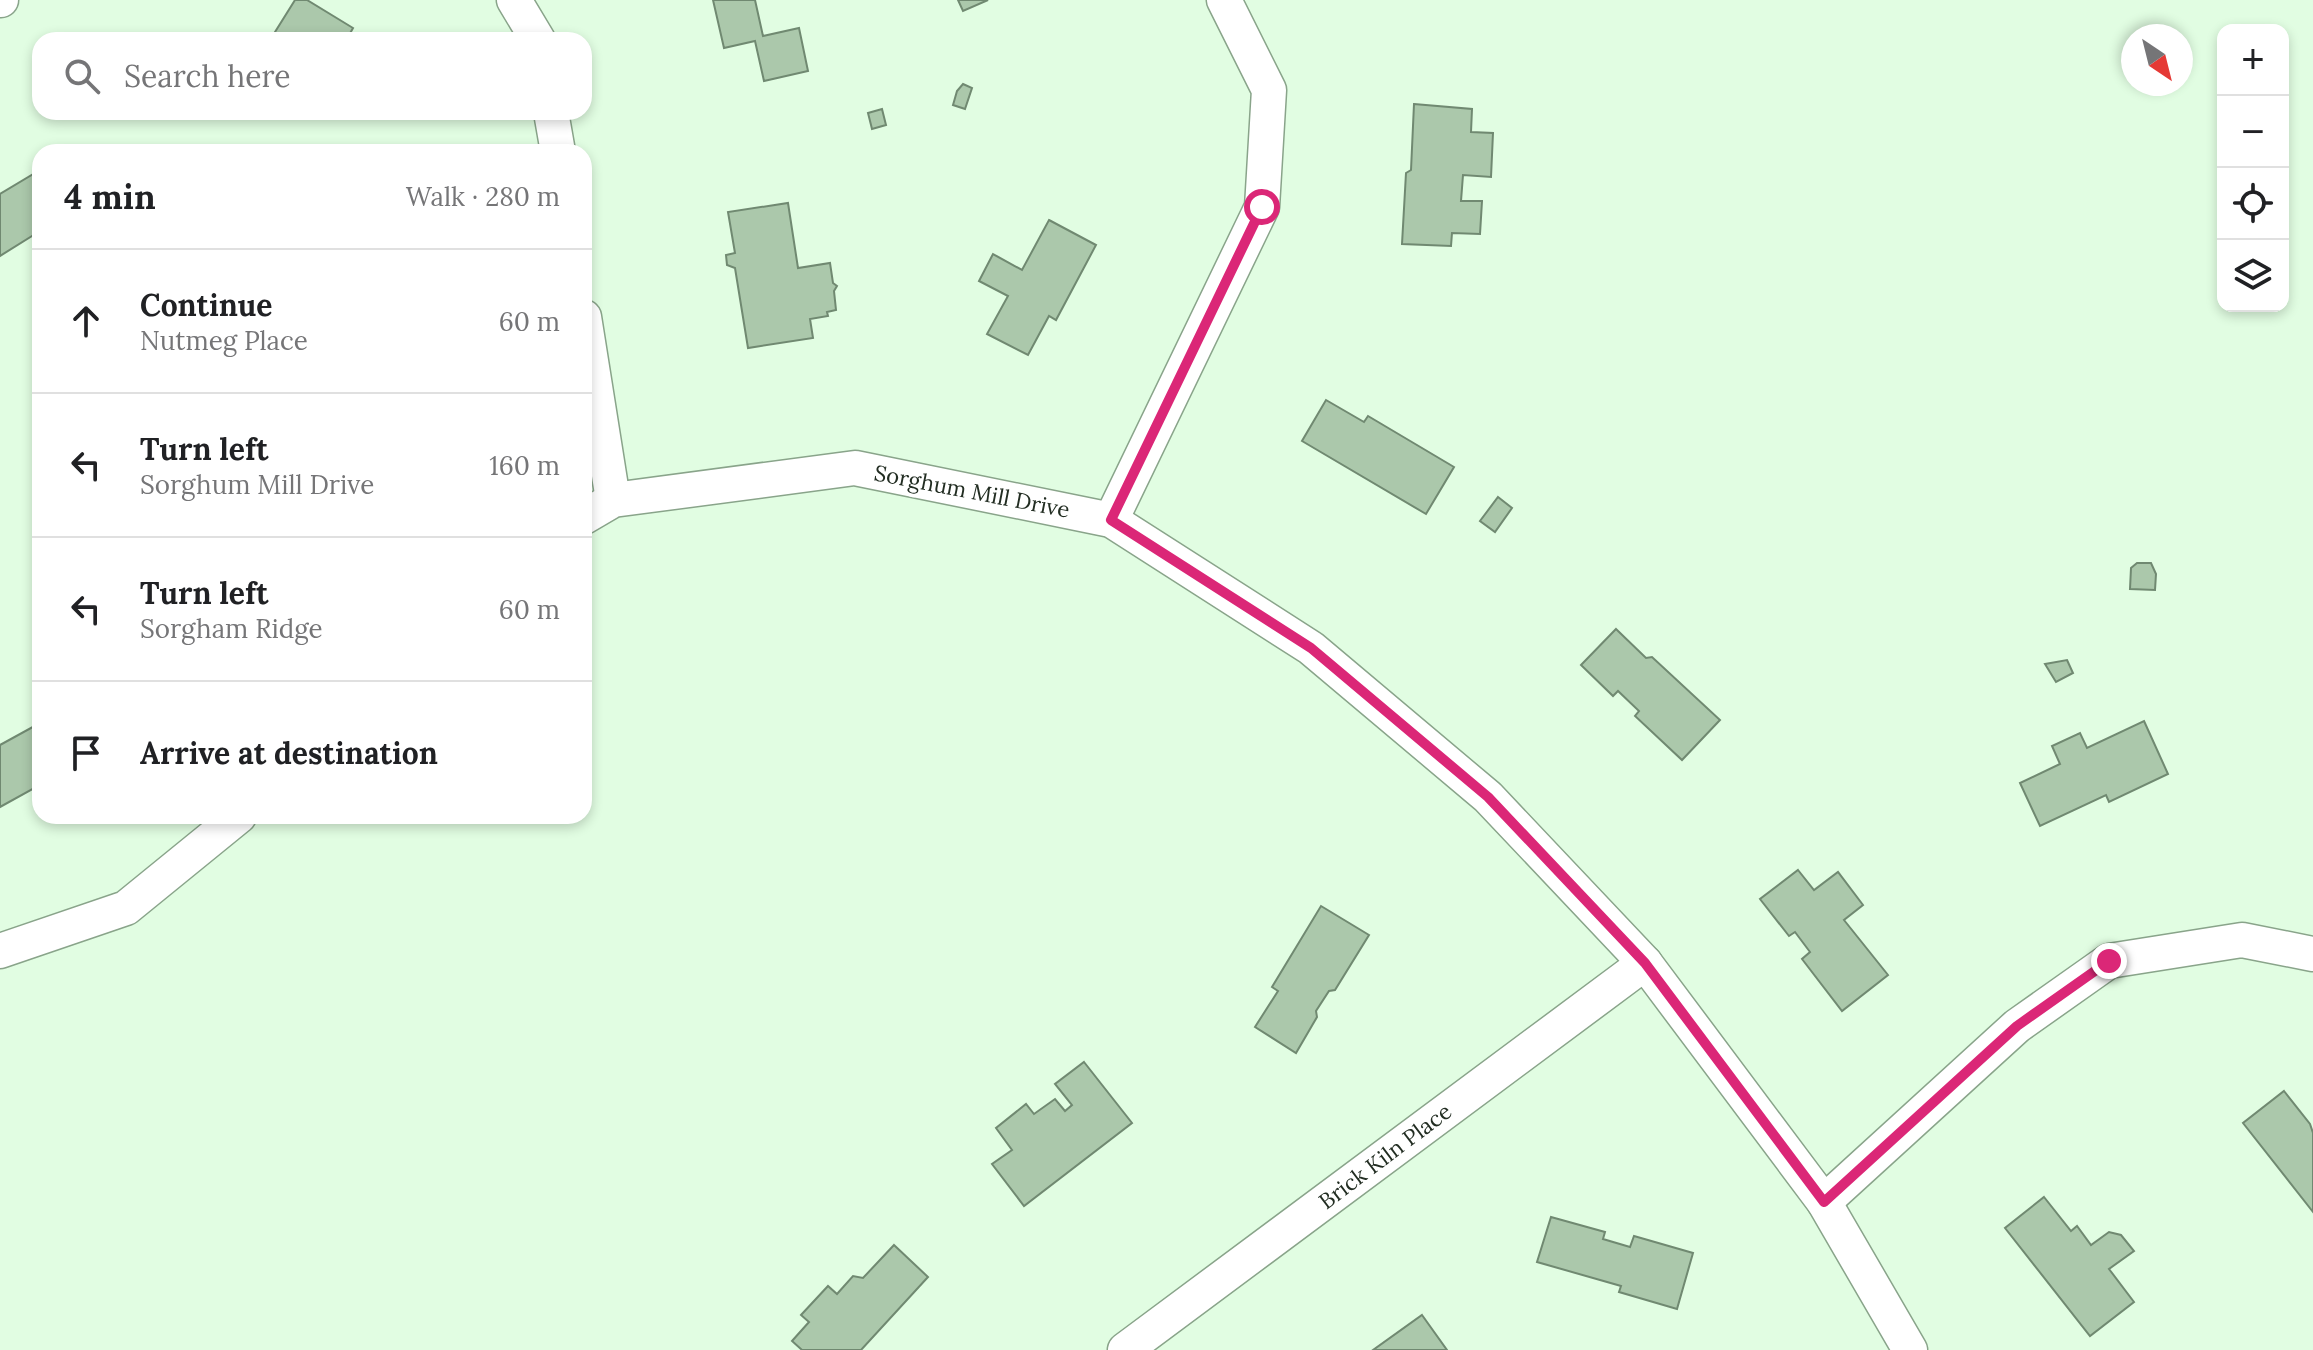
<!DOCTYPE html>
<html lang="en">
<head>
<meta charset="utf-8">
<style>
	body { margin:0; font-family:Lora,serif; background:#f2f2f2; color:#202124 }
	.controls { position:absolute; right:24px; top:24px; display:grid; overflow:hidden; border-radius:16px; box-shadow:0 4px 12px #0003 }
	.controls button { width:72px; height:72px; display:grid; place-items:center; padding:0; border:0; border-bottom:2px solid #e0e0e0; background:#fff; color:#202124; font:40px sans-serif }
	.compass { position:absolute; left:2121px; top:24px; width:72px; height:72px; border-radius:50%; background:#fff; box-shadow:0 4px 12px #0003; rotate:145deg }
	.stop { position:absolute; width:24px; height:24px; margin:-18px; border:6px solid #db2777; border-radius:50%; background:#fff }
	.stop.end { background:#db2777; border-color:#fff; box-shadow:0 2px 8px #0008 }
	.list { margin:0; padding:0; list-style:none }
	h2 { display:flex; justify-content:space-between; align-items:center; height:104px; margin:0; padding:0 32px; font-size:34px }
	h2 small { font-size:26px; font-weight:400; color:#757577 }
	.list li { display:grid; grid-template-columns:52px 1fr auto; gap:24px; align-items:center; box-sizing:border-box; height:144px; padding:0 32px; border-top:2px solid #e0e0e0 }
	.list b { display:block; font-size:30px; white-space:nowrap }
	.list p { margin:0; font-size:26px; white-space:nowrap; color:#757577 }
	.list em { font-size:26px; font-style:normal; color:#757577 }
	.icon { flex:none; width:44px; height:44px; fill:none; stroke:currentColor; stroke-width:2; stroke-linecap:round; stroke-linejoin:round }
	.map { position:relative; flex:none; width:2313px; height:1350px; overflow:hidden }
	.search { position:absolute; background:#fff; box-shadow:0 4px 12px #0003; left:32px; top:32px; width:560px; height:88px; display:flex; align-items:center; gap:20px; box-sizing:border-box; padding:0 28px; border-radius:24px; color:#757577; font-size:30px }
	.panel { position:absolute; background:#fff; box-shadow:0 4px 12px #0003; left:32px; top:144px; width:560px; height:680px; border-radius:24px }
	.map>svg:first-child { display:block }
	.building { fill:#abc8ab; stroke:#708971; stroke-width:2 }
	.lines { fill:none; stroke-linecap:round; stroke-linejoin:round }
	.street-casing { stroke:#89a48a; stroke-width:37 }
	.street { stroke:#fff; stroke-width:34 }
	.route { stroke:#db2777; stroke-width:10 }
	.labels { text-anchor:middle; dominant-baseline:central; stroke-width:7; stroke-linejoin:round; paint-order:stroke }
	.street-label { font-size:22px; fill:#222d22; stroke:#fff }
</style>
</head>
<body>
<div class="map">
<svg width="2313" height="1350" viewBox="0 0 2313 1350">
	<rect width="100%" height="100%" fill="#e1fde2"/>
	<!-- building -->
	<g class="building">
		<path d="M295 0H307L353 28 348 37 354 40H270Z"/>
		<path d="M713 0H755L763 36 799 28 808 71 764 81 755 41 724 48Z"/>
		<path d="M958 0H988L963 11Z"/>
		<path d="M963 84 972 88 965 109 953 105 957 91Z"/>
		<path d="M1414 104 1472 109 1471 132 1493 133 1491 177 1463 175 1461 201H1482L1480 234 1452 233 1451 246 1402 244 1406 173 1411 170Z"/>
		<path d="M882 109 886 125 872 129 868 113Z"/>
		<path d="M40 170V231L0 256V194Z"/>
		<path d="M788 203 798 268 830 263 833 283 837 286 834 291 836 310 827 312 828 316 810 319 813 338 748 348 735 268 727 265 726 255 735 253 728 212Z"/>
		<path d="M1049 220 1096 245 1056 320 1049 316 1028 355 987 334 1008 296 979 281 993 254 1022 270Z"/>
		<path d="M1326 400 1364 422 1368 416 1454 467 1426 514 1302 441Z"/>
		<path d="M1498 497 1512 508 1495 532 1480 521Z"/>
		<path d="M2137 563H2151L2156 574 2155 590 2130 589 2131 568Z"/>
		<path d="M1616 629 1646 658 1652 657 1720 720 1682 760 1635 716 1639 711 1618 691 1613 696 1581 665Z"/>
		<path d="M2067 660 2073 673 2056 682 2045 664Z"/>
		<path d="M2144 721 2168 774 2109 802 2106 795 2040 826 2020 783 2060 764 2052 746 2080 733 2087 748Z"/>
		<path d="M40 723V785L0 807V745Z"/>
		<path d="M1798 870 1814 890 1838 872 1863 905 1844 920 1888 975 1842 1011 1802 959 1810 952 1795 932 1789 936 1760 899Z"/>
		<path d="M1321 906 1369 935 1335 990 1329 991 1316 1011 1317 1017 1296 1053 1255 1027 1278 991 1272 987Z"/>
		<path d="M1084 1062 1132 1123 1024 1206 992 1164 1012 1150 996 1128 1026 1104 1034 1114 1055 1099 1065 1111 1072 1105 1055 1084Z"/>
		<path d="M2284 1091 2310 1124 2313 1133V1212L2243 1123Z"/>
		<path d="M2044 1197 2071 1231 2077 1226 2091 1245 2109 1232 2121 1235 2134 1251 2109 1269 2134 1302 2090 1336 2005 1228Z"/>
		<path d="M1551 1217 1605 1232 1603 1239 1630 1247 1634 1236 1693 1253 1677 1309 1619 1292 1621 1286 1537 1262Z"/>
		<path d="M894 1245 928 1277 861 1350H802L792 1341 809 1322 801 1315 828 1286 837 1294 853 1276 863 1278Z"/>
		<path d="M1422 1315 1447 1350H1373Z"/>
	</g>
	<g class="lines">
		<!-- street casing -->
		<g class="street-casing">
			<g id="street">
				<path d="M0 0H1"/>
				<path d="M514 0 538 40"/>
				<path d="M551 112 558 152"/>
				<path d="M584 317 613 500"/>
				<path d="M584 517 613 500 855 468 1111 520 1311 648 1488 797 1645 963 1824 1202 1910 1350"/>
				<path d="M1111 520 1262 207 1269 90 1224 0"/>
				<path d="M0 951 126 908 239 816"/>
				<path d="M1824 1202 2017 1026 2109 961 2242 940 2313 954"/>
				<path d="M1125 1350 1645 963"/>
			</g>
		</g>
		<!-- street -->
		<use href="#street" class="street"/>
	</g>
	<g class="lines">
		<!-- route -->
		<path class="route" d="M1262 207 1111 520 1311 648 1488 797 1645 963 1824 1202 2017 1026 2109 961"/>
	</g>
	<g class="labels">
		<!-- street labels -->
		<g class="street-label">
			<text transform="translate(972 491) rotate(11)">Sorghum Mill Drive</text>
			<text transform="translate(1385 1156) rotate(-37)">Brick Kiln Place</text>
		</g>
	</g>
</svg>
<div class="controls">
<button>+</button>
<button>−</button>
<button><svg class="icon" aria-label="locate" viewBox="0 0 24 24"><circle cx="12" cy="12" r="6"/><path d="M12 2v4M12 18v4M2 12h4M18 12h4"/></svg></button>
<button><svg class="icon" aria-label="layers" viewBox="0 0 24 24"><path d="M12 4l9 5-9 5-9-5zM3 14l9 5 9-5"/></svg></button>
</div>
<svg class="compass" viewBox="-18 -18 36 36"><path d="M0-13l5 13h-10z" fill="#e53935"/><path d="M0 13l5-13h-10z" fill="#757577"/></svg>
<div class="stop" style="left:1262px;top:207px"></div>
<div class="stop end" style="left:2109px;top:961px"></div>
<div class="search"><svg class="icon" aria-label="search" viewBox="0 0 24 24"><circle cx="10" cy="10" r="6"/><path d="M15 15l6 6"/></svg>Search here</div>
<section class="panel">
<h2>4 min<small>Walk · 280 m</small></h2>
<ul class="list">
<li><svg class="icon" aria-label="ahead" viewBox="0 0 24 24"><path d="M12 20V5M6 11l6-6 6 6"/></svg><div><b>Continue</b><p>Nutmeg Place</p></div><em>60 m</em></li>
<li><svg class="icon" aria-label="left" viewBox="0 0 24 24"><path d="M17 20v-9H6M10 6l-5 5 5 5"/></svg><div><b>Turn left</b><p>Sorghum Mill Drive</p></div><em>160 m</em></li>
<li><svg class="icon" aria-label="left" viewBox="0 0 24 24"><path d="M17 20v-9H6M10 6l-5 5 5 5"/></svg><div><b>Turn left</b><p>Sorgham Ridge</p></div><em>60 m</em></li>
<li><svg class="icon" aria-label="arrive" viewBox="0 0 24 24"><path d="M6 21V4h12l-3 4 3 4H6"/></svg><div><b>Arrive at destination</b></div></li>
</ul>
</section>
</div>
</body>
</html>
